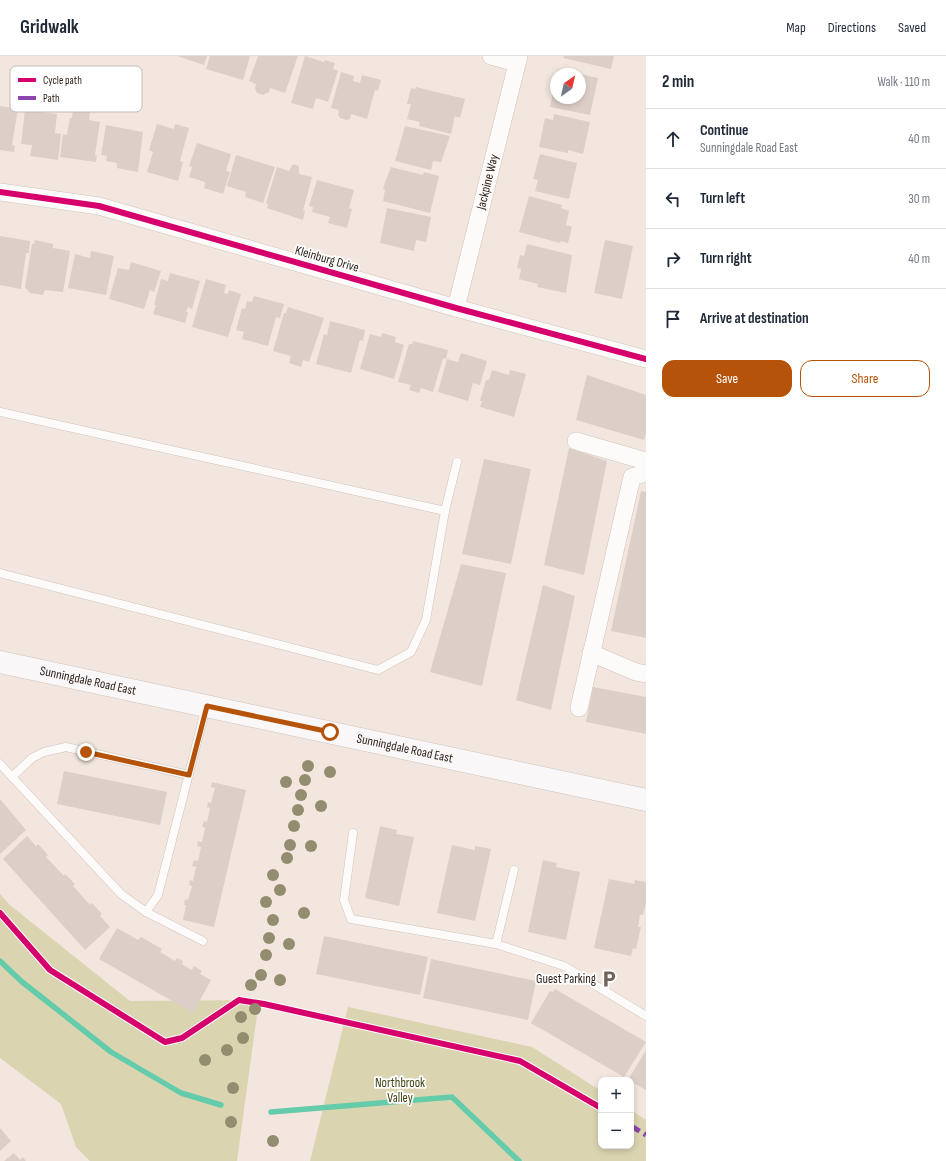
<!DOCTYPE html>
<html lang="en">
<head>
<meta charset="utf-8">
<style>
	body { margin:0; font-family:"Sofia Sans Condensed",sans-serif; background:#f6f6f7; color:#1f2937 }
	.controls { position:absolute; right:12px; bottom:12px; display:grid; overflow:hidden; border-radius:8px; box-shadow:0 2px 6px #0003 }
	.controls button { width:36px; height:36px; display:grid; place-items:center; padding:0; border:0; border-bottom:1px solid #e0e1e3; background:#fff; color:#1f2937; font:20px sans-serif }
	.compass { position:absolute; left:550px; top:12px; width:36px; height:36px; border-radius:50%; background:#fff; box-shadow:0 2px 6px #0003; rotate:34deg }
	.stop { position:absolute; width:12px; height:12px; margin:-9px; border:3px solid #b45309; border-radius:50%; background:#fff }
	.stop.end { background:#b45309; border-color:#fff; box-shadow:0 1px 4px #0008 }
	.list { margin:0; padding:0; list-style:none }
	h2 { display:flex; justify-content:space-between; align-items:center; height:52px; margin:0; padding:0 16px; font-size:17px }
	h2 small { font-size:13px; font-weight:400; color:#747a83 }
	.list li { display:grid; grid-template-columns:26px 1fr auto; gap:12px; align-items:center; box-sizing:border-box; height:60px; padding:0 16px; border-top:1px solid #e0e1e3 }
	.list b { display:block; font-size:15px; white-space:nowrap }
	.list p { margin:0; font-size:13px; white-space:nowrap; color:#747a83 }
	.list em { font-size:13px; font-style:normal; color:#747a83 }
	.actions { display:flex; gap:8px; padding:12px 16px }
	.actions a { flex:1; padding:9px 0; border:1px solid #b45309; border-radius:12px; text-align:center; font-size:14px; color:#b45309 }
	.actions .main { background:#b45309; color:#fff }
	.icon { flex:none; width:22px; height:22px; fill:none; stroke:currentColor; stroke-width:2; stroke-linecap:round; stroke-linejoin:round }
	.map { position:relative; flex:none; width:646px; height:1105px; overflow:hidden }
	header { display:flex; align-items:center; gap:24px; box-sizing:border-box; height:56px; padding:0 20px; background:#fff; border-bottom:1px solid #e0e1e3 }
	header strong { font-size:19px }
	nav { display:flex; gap:22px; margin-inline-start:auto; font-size:14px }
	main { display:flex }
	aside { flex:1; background:#fff }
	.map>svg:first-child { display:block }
	.green { fill:#dad5b0 }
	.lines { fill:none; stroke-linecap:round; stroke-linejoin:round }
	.stream { stroke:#64cbab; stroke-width:5.5 }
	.building { fill:#dccfc8 }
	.lane-casing { stroke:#d0c3bc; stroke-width:9 }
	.street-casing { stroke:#d0c3bc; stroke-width:18 }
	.secondary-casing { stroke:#d0c3bc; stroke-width:23 }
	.lane { stroke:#fdfbfa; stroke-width:8 }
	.street { stroke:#fdfbfa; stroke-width:17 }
	.secondary { stroke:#f9f7f7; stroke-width:22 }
	.quiet { stroke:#8e44ad; stroke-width:5; stroke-dasharray:10 5; stroke-linecap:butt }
	.cycleway-casing { stroke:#fff; stroke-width:8 }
	.cycleway { stroke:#d6006c; stroke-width:6 }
	.tree { fill:#938d70 }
	.route { stroke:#b45309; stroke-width:5 }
	.labels { text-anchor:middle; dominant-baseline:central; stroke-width:3.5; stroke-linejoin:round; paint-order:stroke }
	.street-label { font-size:13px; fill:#2b1e16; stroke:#fff }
	.poi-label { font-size:13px; fill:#2b1e16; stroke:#fff; text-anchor:end }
	.park-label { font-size:13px; fill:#444415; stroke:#fff }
	.key { fill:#fff; stroke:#bfbcb9; stroke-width:1 }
	.key-label { font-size:11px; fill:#2b1e16 }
</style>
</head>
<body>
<header>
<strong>Gridwalk</strong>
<nav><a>Map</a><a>Directions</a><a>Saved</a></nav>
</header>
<main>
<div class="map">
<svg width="646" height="1105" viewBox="0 0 646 1105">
	<rect width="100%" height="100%" fill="#f3e6df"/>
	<!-- green -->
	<g class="green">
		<path d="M0 838 10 849 130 945 259 944 237 1105H90L76 1091 61 1048 0 1002Z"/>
		<path d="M348 951 532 991 601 1035V1090H631V1054L646 1064V1105H310Z"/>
	</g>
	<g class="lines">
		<!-- stream -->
		<g class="stream">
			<path d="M0 905 21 925 111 996 181 1037 221 1049"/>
			<path d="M271 1056 452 1041 519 1105"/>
		</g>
	</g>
	<!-- building -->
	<g class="building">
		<path d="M177 0H207L204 9Z"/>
		<path d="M210 0H250L243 24 206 13Z"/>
		<path d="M258 0H298L285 37 270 32 269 36 263 39 257 37 255 32 256 28 249 25Z"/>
		<path d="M305 0 324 6 325 4 335 7 333 13 338 15 328 46 316 42 313 53 291 47Z"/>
		<path d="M564 0H614L611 13 563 2Z"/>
		<path d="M564 14 578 17V18H563Z"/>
		<path d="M341 16 354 20 353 25 360 27 362 19 381 24 378 35 375 34 367 63 351 58 350 63 347 64 340 62 338 59 339 54 331 52Z"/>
		<path d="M580 18 598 22 590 59 550 51 555 26 556 42H580Z"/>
		<path d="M416 31 465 43 460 62 455 60 451 78 419 70 420 66 407 63 411 48H407L411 32 415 33Z"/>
		<path d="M0 50 18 53 12 89 15 90 14 96 0 94Z"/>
		<path d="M25 54 57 58 55 77 61 78 58 104 30 100 32 89 21 88Z"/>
		<path d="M73 54 90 56 89 64 100 66 95 99 97 100 96 106 60 101 63 78 67 79 70 62H72Z"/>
		<path d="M554 58 590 66 583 98 568 94V97L539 91 545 62 553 64Z"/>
		<path d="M157 68 174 73 175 68 189 72 180 105 183 106 178 125 147 116 153 96 149 94Z"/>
		<path d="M106 69 143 76 138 116 117 112V107L106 105 107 100 101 99Z"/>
		<path d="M405 70 450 80 441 106 433 105 431 114 395 105Z"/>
		<path d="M197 87 231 98 226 115 230 116 223 138 204 132 205 126 189 121 192 111 189 110Z"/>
		<path d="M540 98 577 107 569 143 535 135 538 124 533 123Z"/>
		<path d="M236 99 275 111 263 147 245 141 246 136 227 130Z"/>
		<path d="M293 108 299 110V118L312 121 303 155H305L303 164 267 152 268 148 266 147 277 111 289 115Z"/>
		<path d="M391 111 423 119 424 116 439 120 430 157 383 145 385 134 383 132Z"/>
		<path d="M317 124 354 134 349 152 352 153 347 172 328 167 330 161 312 156 313 151 309 150Z"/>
		<path d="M529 140 562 149 561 152 569 155 566 169 572 171 568 187 561 185 560 187 519 176Z"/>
		<path d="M387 152 431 161 426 186 416 184 414 195 380 187Z"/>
		<path d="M0 180 30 185 29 197H26L21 233 0 229Z"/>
		<path d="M35 184 53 188V192L70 195 63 236 45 234 43 239 30 237 25 231 32 188H34Z"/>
		<path d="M605 184 633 190 622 243 594 237Z"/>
		<path d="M527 188 572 199 566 237 537 231 538 228 519 223 521 213 517 212 520 199 524 200Z"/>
		<path d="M91 195 114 200 106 239 68 232 75 198 90 202Z"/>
		<path d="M131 206 161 215 154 236 150 234 144 253 109 243 118 212 129 214Z"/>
		<path d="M170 217 200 225 192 253 188 251 186 256H188L185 267 153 258 156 249H154L161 223 168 225Z"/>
		<path d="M206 223 226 229 224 237 228 238 229 234 241 238 228 281 192 271Z"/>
		<path d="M254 240 284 248 280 262 276 261 268 290 242 283 244 276 236 274 242 252 245 253 247 245 252 246Z"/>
		<path d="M288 251 324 262 309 306 303 304 301 311 289 307 291 300 273 295 284 257H286Z"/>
		<path d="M330 265 365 274 363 285 360 284 351 317 316 308 324 278 327 279Z"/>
		<path d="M382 277 396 281 395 286 404 289 394 323 360 313 370 278 381 281Z"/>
		<path d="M413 285 448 294 446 303 443 302 433 336 421 332 419 337 409 334 411 329 398 326 409 288H412Z"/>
		<path d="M461 297 487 305 480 329 473 327 468 345 438 336 447 303 458 306Z"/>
		<path d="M492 314 509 319 510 314 526 318 514 361 480 351 482 345H480L486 324H489Z"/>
		<path d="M587 319 646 339V377L644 384 576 364Z"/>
		<path d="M569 392 607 405 584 519 544 509Z"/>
		<path d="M484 403 531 413 511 508 462 498Z"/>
		<path d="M641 435 646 436V582L611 575Z"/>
		<path d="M461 508 506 517 482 630 430 616Z"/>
		<path d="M543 529 575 540 551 654 516 644Z"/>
		<path d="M593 631 646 641V678L586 666Z"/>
		<path d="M64 715 167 736 160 769 57 748Z"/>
		<path d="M212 726 246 734 214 871 183 864 186 849H184L185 843 188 844 192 830 189 829 190 824 193 825 196 811 192 810 194 804 198 805 201 791 197 790 198 785 202 786 205 771H202L204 765 207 766 210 752 207 751 208 746 211 747 215 732 211 731Z"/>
		<path d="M0 743 26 774 0 798Z"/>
		<path d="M380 770 397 774 396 778 414 781 399 850 365 842Z"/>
		<path d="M27 780 36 790 38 788 48 799 46 801 64 820 65 818 75 828 73 830 90 849 92 847 102 858 100 860 110 871 85 894 3 803Z"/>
		<path d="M452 789 475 794V790L491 793 475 865 437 857Z"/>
		<path d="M543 804 557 807 556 811 580 816 566 884 528 876Z"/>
		<path d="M609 823 634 828 635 824 646 826V846L643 859H640L638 871H641L636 893 633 892 631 900 594 892Z"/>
		<path d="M117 872 138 884 141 881 162 893 160 896 175 905 177 902 183 905 182 908 192 914 194 910 202 915 200 918 211 924 193 957 99 903Z"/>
		<path d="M324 880 428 901 420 939 316 918Z"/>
		<path d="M431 903 536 925 528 964 423 942Z"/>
		<path d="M555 933 646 986 624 1021 531 967 550 935 553 936Z"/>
		<path d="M646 994V1034L628 1024Z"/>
		<path d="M0 1072 11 1085 0 1095Z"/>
		<path d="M14 1097 20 1104 23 1101 26 1105H4Z"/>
	</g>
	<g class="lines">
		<!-- lane casing -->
		<g class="lane-casing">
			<g id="lane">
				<path d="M0 356 445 455 426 564 411 596 378 614 0 517"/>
				<path d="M445 455 457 406"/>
				<path d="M0 708 121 838 146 856 203 885"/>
				<path d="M12 721 32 702 44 696 66 691 189 719"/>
				<path d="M353 777 344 844 351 863 496 888 564 910 646 960"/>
				<path d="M146 856 158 839 206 651"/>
				<path d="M496 888 514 814"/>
			</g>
		</g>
		<!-- street casing -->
		<g class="street-casing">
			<g id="street">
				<path d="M491 0 517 7"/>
				<path d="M0 136 99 150 456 252 646 303"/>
				<path id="s1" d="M456 252 519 0"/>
				<path d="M576 385 646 405"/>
				<path d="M591 597 636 616 646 618"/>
				<path d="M579 652 632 421 646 417"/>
			</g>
		</g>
		<!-- secondary casing -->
		<g class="secondary-casing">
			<g id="secondary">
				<path id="s2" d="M0 606 646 744"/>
			</g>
		</g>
		<!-- lane -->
		<use href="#lane" class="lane"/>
		<!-- street -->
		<use href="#street" class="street"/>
		<!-- secondary -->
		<use href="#secondary" class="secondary"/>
		<!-- quiet -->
		<path class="quiet" d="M631 1070 646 1079"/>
		<!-- cycleway casing -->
		<g class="cycleway-casing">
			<g id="cycleway">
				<path d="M0 136 99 150 456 252 646 303"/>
				<path d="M0 857 50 914 165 986 182 982 239 944 264 948 520 1005 601 1052"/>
			</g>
		</g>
		<!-- cycleway -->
		<use href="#cycleway" class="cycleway"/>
	</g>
	<!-- trees -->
	<g class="tree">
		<circle cx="308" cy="710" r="6"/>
		<circle cx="330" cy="716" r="6"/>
		<circle cx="305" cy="724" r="6"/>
		<circle cx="286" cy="726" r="6"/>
		<circle cx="301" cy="739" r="6"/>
		<circle cx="321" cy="750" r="6"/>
		<circle cx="298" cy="754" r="6"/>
		<circle cx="294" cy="770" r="6"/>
		<circle cx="290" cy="789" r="6"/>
		<circle cx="311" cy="790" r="6"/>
		<circle cx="287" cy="802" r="6"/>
		<circle cx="273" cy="819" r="6"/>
		<circle cx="280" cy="834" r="6"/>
		<circle cx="266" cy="846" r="6"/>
		<circle cx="304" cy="857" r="6"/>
		<circle cx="273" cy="864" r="6"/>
		<circle cx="269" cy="882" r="6"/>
		<circle cx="289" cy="888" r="6"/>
		<circle cx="266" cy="899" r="6"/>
		<circle cx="261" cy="919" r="6"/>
		<circle cx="280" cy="924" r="6"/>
		<circle cx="251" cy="929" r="6"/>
		<circle cx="255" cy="953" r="6"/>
		<circle cx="241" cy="961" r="6"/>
		<circle cx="243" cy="982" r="6"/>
		<circle cx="227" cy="994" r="6"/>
		<circle cx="205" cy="1004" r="6"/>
		<circle cx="233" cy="1032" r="6"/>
		<circle cx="231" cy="1066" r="6"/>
		<circle cx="273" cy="1085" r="6"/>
	</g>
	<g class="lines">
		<!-- route -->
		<path class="route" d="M86 696 189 719 207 650 330 676"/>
	</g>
	<!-- icons -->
	<defs>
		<g id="parking-bare" transform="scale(1.38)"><path d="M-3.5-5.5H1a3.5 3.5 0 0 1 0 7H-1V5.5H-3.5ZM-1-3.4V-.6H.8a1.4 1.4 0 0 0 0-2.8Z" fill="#71645c" stroke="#fff" stroke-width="2.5" paint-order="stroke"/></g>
	</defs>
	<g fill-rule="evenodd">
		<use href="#parking-bare" x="609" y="923"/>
	</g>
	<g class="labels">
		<!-- street labels -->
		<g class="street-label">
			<text stroke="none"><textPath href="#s1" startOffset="130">Jackpine Way</textPath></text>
			<text transform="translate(327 203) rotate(16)">Kleinburg Drive</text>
			<text stroke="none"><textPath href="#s2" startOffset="90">Sunningdale Road East</textPath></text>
			<text stroke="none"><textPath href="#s2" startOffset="414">Sunningdale Road East</textPath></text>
		</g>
		<!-- poi labels -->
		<g class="poi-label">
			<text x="596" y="923">Guest Parking</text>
		</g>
		<!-- park labels -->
		<g class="park-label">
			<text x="400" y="1027">Northbrook<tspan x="400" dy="15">Valley</tspan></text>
		</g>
	</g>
	<!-- legend -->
	<rect x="10" y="10" width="132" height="46" rx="6" class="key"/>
	<rect x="18" y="22" width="18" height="4" fill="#d6006c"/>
	<rect x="18" y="40" width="18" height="4" fill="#8e44ad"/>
	<g class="key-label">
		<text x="43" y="28">Cycle path</text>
		<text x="43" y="46">Path</text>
	</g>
</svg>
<div class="controls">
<button>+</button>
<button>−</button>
</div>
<svg class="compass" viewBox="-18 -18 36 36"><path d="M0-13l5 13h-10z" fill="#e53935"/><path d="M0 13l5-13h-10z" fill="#747a83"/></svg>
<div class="stop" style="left:330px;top:676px"></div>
<div class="stop end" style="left:86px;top:696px"></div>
</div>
<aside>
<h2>2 min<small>Walk · 110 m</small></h2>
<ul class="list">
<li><svg class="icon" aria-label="ahead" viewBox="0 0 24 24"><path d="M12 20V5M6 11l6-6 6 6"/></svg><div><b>Continue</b><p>Sunningdale Road East</p></div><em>40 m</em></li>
<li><svg class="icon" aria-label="left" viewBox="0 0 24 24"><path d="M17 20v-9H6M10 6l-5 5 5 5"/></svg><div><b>Turn left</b></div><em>30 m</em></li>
<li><svg class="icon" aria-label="right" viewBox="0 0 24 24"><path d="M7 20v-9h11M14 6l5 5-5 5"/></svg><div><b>Turn right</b></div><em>40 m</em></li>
<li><svg class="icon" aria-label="arrive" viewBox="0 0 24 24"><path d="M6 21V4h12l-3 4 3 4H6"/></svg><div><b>Arrive at destination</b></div></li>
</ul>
<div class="actions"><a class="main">Save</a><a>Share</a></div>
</aside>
</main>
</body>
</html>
